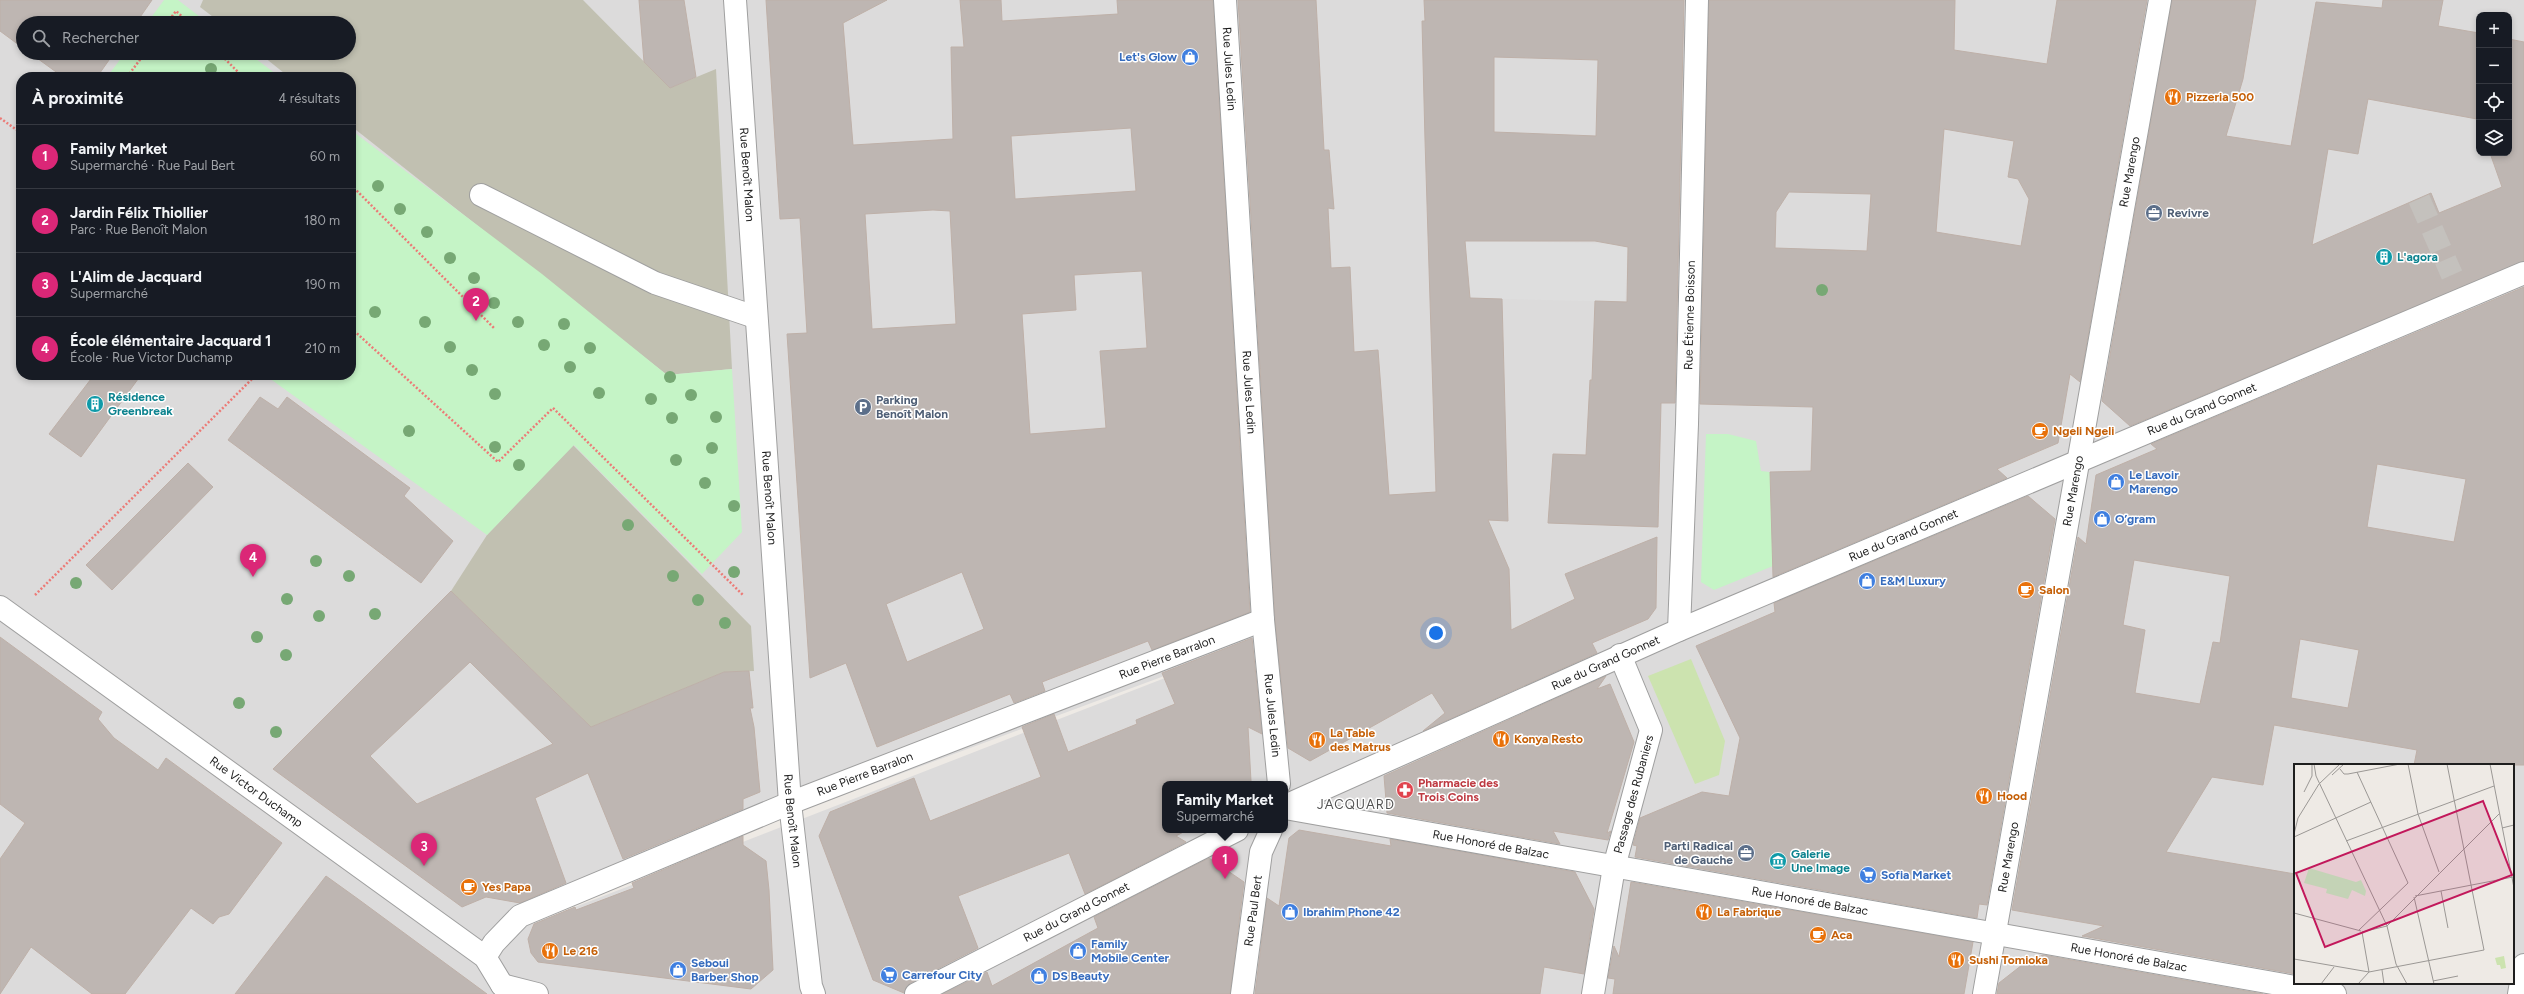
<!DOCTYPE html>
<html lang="fr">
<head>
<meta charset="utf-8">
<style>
	body { margin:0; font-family:Figtree,sans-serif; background:#20242c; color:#f1f3f6 }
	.controls { position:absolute; right:12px; top:12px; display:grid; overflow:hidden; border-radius:8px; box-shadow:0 2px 6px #0003 }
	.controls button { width:36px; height:36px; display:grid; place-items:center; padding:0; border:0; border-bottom:1px solid #363941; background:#171b24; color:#f1f3f6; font:20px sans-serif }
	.you { position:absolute; left:1436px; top:633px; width:14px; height:14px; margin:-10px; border:3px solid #fff; border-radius:50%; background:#1a73e8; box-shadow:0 0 0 6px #1a73e833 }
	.badge { display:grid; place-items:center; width:26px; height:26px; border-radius:50%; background:#db2777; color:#fff; font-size:13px; font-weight:700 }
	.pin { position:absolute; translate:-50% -33px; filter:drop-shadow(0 1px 2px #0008) }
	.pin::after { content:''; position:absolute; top:21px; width:14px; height:12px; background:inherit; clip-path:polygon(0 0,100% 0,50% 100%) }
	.popup { position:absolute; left:1162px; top:781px; width:126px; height:52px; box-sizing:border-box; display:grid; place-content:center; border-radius:8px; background:#171b24; filter:drop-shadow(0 1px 3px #0005); font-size:13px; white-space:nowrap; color:#9ea1a6 }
	.popup b { font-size:15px; color:#f1f3f6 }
	.popup::after { content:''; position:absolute; left:50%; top:100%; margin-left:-8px; border:8px solid transparent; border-top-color:#171b24 }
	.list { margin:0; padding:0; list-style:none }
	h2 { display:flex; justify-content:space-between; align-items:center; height:52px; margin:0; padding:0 16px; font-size:17px }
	h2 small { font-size:13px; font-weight:400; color:#9ea1a6 }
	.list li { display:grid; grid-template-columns:26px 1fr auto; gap:12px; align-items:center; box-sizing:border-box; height:64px; padding:0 16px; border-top:1px solid #363941 }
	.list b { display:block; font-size:15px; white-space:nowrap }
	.list p { margin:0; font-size:13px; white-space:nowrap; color:#9ea1a6 }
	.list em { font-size:13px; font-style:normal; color:#9ea1a6 }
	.icon { flex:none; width:22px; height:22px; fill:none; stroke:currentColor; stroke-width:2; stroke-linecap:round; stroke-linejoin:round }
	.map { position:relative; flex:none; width:2524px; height:994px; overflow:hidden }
	.search { position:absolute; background:#171b24; box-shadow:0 2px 6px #0003; left:16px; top:16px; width:340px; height:44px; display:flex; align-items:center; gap:10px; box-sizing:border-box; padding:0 14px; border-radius:22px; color:#9ea1a6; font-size:15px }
	.panel { position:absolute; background:#171b24; box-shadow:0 2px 6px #0003; left:16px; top:72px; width:340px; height:308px; border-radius:16px }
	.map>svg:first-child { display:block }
	.residential { fill:#dcdbdb; fill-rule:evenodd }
	.construction { fill:#c1c0b1 }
	.grass { fill:#cce3af }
	.park { fill:#c5f4c6 }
	.parking { fill:#dedede }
	.building { fill:#beb6b2; stroke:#beb0a8; fill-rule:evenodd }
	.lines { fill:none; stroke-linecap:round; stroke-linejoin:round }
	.minor-tunnel { stroke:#c4c1bd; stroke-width:22; stroke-dasharray:22 11; stroke-linecap:butt }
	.minor-casing { stroke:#9f9f9f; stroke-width:24 }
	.path { stroke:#ec7b77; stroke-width:2.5; stroke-dasharray:2 2; stroke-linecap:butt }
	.minor { stroke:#fff; stroke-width:22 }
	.tree { fill:#77a874 }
	.labels { text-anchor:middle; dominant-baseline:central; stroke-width:3; stroke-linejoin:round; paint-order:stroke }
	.shop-label { font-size:12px; font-weight:bold; fill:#366cbe; stroke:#fff; text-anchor:start }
	.street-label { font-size:12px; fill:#1e1e1e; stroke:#fff }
	.food-label { font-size:12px; font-weight:bold; fill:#c56008; stroke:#fff; text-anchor:start }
	.service-label { font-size:12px; font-weight:bold; fill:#4e5e75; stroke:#fff; text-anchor:start }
	.culture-label { font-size:12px; font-weight:bold; fill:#0d838f; stroke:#fff; text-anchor:start }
	.health-label { font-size:12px; font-weight:bold; fill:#be3a42; stroke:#fff; text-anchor:start }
	.neighbourhood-label { font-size:13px; letter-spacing:1px; fill:#515151; stroke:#fff }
	.inset-road { fill:none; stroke:#9b9895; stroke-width:1 }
	.view { fill:#c2185b; fill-opacity:0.15; stroke:#c2185b; stroke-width:2 }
	.inset-edge { fill:none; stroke:#1e1e1e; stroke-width:2 }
</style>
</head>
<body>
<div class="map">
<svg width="2524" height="994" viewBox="0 0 2524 994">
	<rect width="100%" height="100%" fill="#eeeae5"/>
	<!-- residential -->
	<path class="residential" d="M0 0H2524V994H0ZM2479 15H2509V153H2479ZM23 23H349V53H23ZM21 77H351V375H21ZM1245 646V647L490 940 803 810ZM2295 765H2513V983H2295ZM1165 784H1285V830H1165Z"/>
	<!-- construction -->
	<g class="construction">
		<path d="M203 0H583L670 88 716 69 732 369 667 375 351 126V77H289L259 53H349V23H221L200 7Z"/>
		<path d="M573 445 751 626 754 671 724 672 591 727 451 591 487 535Z"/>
	</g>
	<!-- grass -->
	<path class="grass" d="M1691 659 1725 741 1719 775 1695 784 1648 676Z"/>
	<!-- park -->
	<g class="park">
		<path d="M164 0H178L208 23H147Z"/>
		<path d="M125 53H248L280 77H107Z"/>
		<path d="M351 130 542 274 667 375 732 369 742 532 702 574 574 445 487 535 265 375H351Z"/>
		<path d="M1706 434H1728L1756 441 1761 471 1770 472 1773 566 1714 590 1701 582Z"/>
	</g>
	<!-- parking -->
	<path class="parking" d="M1465 240 1628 244 1625 302 1467 298Z"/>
	<!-- building -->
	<g class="building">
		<path d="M0 0H152L136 23H23V48L0 31Z"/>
		<path d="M639 0H684L696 77 670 88 644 62Z"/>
		<path d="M766 0H887L843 23 853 145 953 139 951 47H964L960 0H1001L1002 21 1118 14 1117 0H1213L1250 612 1152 650 1148 641 1042 682 1045 691 1014 703 1010 694 877 747 846 663 810 678 787 334 807 333 800 218 780 219ZM1131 128 1136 191 1015 199 1011 136ZM933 210 950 211 956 324 872 329 865 214ZM1142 271 1147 348 1100 351 1106 428 1030 434 1022 314 1076 310 1074 275ZM962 572 984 629 907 662 886 604Z"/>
		<path d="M1238 0H1316L1324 150H1329L1334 209 1328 208 1331 268 1350 267 1354 352 1378 350 1389 495 1436 492 1425 140 1422 21H1425L1424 0H1684L1675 403H1661L1658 527 1548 523 1553 454 1586 455 1590 380H1592L1595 301 1627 302 1628 247 1595 241H1465L1470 298 1502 299 1508 521 1488 520 1509 569 1511 630 1575 599 1565 574 1657 537 1656 608 1648 619 1592 643 1597 653 1423 731 1445 713 1432 693 1310 761 1288 748 1275 619ZM1494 57 1598 60 1596 136 1494 132Z"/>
		<path d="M1709 0H1955L1954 50 2047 64 2057 0H2147L2080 382 2070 374 2058 443 1997 469 2007 478 1773 577 1770 472 1811 471 1813 407 1700 404ZM1944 129 2014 141 2008 177 2018 179 2029 199 2021 246 1936 232ZM1789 192 1871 194 1867 251 1775 248 1776 212Z"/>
		<path d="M2172 0H2256L2243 79 2226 136 2291 146 2316 2 2382 8 2383 0H2443L2438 26 2479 33V124L2477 119 2368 99 2358 154 2328 149 2312 245 2431 193 2439 213 2502 187 2490 153H2509V39L2524 42V261L2130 426 2102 401Z"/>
		<path d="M30 53H114L97 77H63Z"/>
		<path d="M2524 287V765H2414L2417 750 2274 725 2263 785 2212 777 2166 852 2295 874V974L2082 936 2104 926 2012 910 2078 537 2086 544 2096 475 2157 449 2151 444ZM2377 464 2466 479 2454 542 2367 527ZM2134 560 2230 576 2220 643 2213 642 2200 704 2135 693 2145 630 2123 625ZM2300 639 2359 650 2348 708 2291 698Z"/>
		<path d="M94 375H141L81 457 49 434Z"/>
		<path d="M260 397 278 409 287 397 410 488 404 496 453 541 421 583 228 440Z"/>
		<path d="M188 463 213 487 112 590 86 565Z"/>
		<path d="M2028 496 2055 519 1987 905 1979 904 1977 918 1635 857 1637 846 1633 845 1640 818 1702 792 1729 796 1740 738 1696 646 1775 612 1774 603Z"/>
		<path d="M451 591 591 727 724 672 749 671 753 708H750L754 727 760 792 743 799V809L623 859 588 773 535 798 566 883 520 903 486 897 462 907 273 769ZM470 662 553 744 417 804 370 756Z"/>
		<path d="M0 637 102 712 98 719 114 738 158 770 166 758 282 843 229 914 219 917 213 924 191 908 125 994H92L31 947 0 994V859L25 823 0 804Z"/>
		<path d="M1252 638 1262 734 1248 727 1251 781 1250 784H1165V830H1187L1176 836 1186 842 1085 894 1069 853 958 896 978 948 910 983 904 993 873 980 819 836 830 812 914 778 930 821 1041 777 1022 727 1054 714 1068 752 1137 724 1136 720 1175 704 1162 673Z"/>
		<path d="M1606 676 1597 689 1610 684 1634 742 1607 833 1611 831 1608 840 1553 831 1560 844 1387 813 1384 776Z"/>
		<path d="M1299 830 1391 846 1390 839 1575 872 1594 909 1584 974 1544 967 1540 994H1255L1267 898 1279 906 1289 838Z"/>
		<path d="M743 836V845L766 861 769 890 773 970 751 989 538 962 531 953 528 939 534 924 575 907 576 910 634 888 632 883Z"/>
		<path d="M1209 858 1244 882 1230 994H943L987 972 992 986 1098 928 1094 917Z"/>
		<path d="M326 876 358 899 487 994H235Z"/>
		<path d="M1631 882 1973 942 1964 994H1613L1615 979 1608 978 1614 946 1619 957Z"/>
		<path d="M2043 955 2263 994H1997L1999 983 2022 965Z"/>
	</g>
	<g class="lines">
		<!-- minor-tunnel -->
		<path class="minor-tunnel" d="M2419 199 2452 275"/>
		<!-- minor casing -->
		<g class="minor-casing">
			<g id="minor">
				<path id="s1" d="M735 0 790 803 811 986 814 994"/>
				<path id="s2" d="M1225 0 1263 620 1279 784"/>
				<path d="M481 195 655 283 755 317"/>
				<path id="s3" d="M0 607 485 957 502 985"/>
				<path id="s4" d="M1679 630 1687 424 1697 0"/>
				<path id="s5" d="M1285 806 1679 630 2524 273"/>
				<path id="s6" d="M1285 808 2335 994"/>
				<path id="s7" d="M485 957 494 943 520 916 790 803 1263 620"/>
				<path d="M502 985 537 994"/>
				<path id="s8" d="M916 994 1237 830"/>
				<path id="s9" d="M1242 994 1261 852 1271 830"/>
				<path id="s10" d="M1593 994 1614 867 1651 730 1620 655"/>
				<path id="s11" d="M1984 994 2160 0"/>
				<path d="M2519 994 2524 965"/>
			</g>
		</g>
		<!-- path -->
		<g class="path">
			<path d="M167 23 176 11 189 23"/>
			<path d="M219 53 243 77"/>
			<path d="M127 77 145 53"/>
			<path d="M0 118 21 133"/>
			<path d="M351 185 494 328"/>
			<path d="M351 328 498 462 553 408 744 596"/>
			<path d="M35 595 256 375"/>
		</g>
		<!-- minor -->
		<use href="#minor" class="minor"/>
	</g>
	<!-- trees -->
	<g class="tree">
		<circle cx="211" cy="69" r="6"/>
		<circle cx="378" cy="186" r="6"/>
		<circle cx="400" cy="209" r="6"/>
		<circle cx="427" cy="232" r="6"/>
		<circle cx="450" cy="258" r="6"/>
		<circle cx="474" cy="278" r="6"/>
		<circle cx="1822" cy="290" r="6"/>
		<circle cx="494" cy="303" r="6"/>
		<circle cx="375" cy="312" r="6"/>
		<circle cx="425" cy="322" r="6"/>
		<circle cx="518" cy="322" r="6"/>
		<circle cx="564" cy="324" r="6"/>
		<circle cx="544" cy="345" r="6"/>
		<circle cx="450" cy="347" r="6"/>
		<circle cx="590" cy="348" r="6"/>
		<circle cx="570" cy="367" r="6"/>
		<circle cx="472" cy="370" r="6"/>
		<circle cx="670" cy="377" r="6"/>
		<circle cx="599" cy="393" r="6"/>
		<circle cx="495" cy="394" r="6"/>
		<circle cx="691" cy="395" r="6"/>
		<circle cx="651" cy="399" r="6"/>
		<circle cx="716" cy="417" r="6"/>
		<circle cx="672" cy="418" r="6"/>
		<circle cx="409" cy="431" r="6"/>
		<circle cx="495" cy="447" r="6"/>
		<circle cx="712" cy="448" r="6"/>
		<circle cx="676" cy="460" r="6"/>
		<circle cx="519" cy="465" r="6"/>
		<circle cx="705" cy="483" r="6"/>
		<circle cx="734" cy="506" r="6"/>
		<circle cx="628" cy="525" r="6"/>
		<circle cx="316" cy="561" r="6"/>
		<circle cx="734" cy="572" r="6"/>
		<circle cx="349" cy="576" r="6"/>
		<circle cx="673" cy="576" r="6"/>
		<circle cx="76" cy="583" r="6"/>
		<circle cx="287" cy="599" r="6"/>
		<circle cx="698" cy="600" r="6"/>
		<circle cx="375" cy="614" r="6"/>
		<circle cx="319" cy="616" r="6"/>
		<circle cx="725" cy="623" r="6"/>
		<circle cx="257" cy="637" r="6"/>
		<circle cx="286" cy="655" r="6"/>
		<circle cx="239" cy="703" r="6"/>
		<circle cx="276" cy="732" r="6"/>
	</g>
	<!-- icons -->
	<defs>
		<g id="shop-disc" transform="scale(0.9)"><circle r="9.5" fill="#3f7fe0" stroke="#fff"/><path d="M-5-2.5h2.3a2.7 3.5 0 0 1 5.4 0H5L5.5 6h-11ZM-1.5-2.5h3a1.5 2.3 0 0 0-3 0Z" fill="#fff"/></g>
		<g id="restaurant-disc" transform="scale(0.9)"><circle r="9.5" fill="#e8710a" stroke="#fff"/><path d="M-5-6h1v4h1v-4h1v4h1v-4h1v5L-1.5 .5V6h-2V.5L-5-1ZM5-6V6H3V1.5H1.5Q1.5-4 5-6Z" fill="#fff"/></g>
		<g id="office-disc" transform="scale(0.9)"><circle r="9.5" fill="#5c6f8a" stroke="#fff"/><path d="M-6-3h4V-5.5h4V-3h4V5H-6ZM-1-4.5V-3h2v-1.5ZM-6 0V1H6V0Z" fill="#fff"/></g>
		<g id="building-disc" transform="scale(0.9)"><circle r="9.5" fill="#0f9aa8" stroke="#fff"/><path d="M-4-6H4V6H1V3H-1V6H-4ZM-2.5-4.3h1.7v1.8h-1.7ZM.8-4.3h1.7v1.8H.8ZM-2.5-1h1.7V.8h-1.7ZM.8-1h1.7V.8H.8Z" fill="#fff"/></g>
		<g id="parking-disc" transform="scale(0.9)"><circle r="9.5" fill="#5c6f8a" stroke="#fff"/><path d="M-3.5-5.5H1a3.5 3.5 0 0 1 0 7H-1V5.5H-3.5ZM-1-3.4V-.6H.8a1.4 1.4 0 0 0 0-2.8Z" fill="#fff"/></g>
		<g id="cafe-disc" transform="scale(0.9)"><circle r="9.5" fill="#e8710a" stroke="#fff"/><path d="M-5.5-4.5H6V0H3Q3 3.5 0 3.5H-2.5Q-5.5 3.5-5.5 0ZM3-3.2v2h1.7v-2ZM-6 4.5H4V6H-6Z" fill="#fff"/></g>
		<g id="pharmacy-disc" transform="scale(0.9)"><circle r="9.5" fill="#e0444e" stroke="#fff"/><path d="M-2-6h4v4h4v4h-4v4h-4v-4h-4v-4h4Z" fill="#fff"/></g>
		<g id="museum-disc" transform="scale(0.9)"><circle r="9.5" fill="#0f9aa8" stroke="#fff"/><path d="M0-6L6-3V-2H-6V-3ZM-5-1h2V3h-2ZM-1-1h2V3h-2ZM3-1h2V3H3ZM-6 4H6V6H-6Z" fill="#fff"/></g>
		<g id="supermarket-disc" transform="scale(0.9)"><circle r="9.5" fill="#3f7fe0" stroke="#fff"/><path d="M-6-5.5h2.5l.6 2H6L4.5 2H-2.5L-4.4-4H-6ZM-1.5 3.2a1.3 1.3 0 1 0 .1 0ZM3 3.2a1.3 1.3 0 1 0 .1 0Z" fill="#fff"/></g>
	</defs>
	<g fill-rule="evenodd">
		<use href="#shop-disc" x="1190" y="57"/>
		<use href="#restaurant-disc" x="2173" y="97"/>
		<use href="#office-disc" x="2154" y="213"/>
		<use href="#building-disc" x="2384" y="257"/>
		<use href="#building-disc" x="95" y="404"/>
		<use href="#parking-disc" x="863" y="407"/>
		<use href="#cafe-disc" x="2040" y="431"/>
		<use href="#shop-disc" x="2116" y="482"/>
		<use href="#shop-disc" x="2102" y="519"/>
		<use href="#shop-disc" x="1867" y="581"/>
		<use href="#cafe-disc" x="2026" y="590"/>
		<use href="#restaurant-disc" x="1501" y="739"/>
		<use href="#restaurant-disc" x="1317" y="740"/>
		<use href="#pharmacy-disc" x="1405" y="790"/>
		<use href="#restaurant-disc" x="1984" y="796"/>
		<use href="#office-disc" x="1746" y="853"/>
		<use href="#museum-disc" x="1778" y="861"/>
		<use href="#supermarket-disc" x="1868" y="875"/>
		<use href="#cafe-disc" x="469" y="887"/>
		<use href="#shop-disc" x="1290" y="912"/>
		<use href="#restaurant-disc" x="1704" y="912"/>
		<use href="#cafe-disc" x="1818" y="935"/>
		<use href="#restaurant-disc" x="550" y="951"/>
		<use href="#shop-disc" x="1078" y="951"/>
		<use href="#restaurant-disc" x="1956" y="960"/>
		<use href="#shop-disc" x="678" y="970"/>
		<use href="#supermarket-disc" x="889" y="975"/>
		<use href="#shop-disc" x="1039" y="976"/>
	</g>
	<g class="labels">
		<!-- shop labels -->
		<g class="shop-label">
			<text x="1177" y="57" text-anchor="end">Let's Glow</text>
			<text x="2129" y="475">Le Lavoir<tspan x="2129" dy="14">Marengo</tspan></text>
			<text x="2115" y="519">O’gram</text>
			<text x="1880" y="581">E&amp;M Luxury</text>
			<text x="1881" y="875">Sofia Market</text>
			<text x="1303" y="912">Ibrahim Phone 42</text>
			<text x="1091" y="944">Family<tspan x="1091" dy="14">Mobile Center</tspan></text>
			<text x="691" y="963">Seboui<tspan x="691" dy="14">Barber Shop</tspan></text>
			<text x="902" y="975">Carrefour City</text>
			<text x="1052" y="976">DS Beauty</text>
		</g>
		<!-- street labels -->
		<g class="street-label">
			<text stroke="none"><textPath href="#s2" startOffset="69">Rue Jules Ledin</textPath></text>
			<text stroke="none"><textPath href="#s11" startOffset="835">Rue Marengo</textPath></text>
			<text stroke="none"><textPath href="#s1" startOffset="175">Rue Benoît Malon</textPath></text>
			<text stroke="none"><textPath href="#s4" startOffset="315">Rue Étienne Boisson</textPath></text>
			<text stroke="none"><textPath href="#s2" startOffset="393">Rue Jules Ledin</textPath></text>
			<text stroke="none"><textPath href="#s5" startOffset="999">Rue du Grand Gonnet</textPath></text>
			<text stroke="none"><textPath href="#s11" startOffset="511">Rue Marengo</textPath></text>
			<text stroke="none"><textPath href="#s1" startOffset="499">Rue Benoît Malon</textPath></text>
			<text stroke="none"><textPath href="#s5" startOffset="675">Rue du Grand Gonnet</textPath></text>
			<text stroke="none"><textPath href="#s7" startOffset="751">Rue Pierre Barralon</textPath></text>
			<text stroke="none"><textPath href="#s5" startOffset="351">Rue du Grand Gonnet</textPath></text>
			<text stroke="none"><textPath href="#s2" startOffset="717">Rue Jules Ledin</textPath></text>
			<text stroke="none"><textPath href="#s7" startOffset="427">Rue Pierre Barralon</textPath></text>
			<text stroke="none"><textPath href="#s3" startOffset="316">Rue Victor Duchamp</textPath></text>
			<text stroke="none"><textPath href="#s10" startOffset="204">Passage des Rubaniers</textPath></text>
			<text stroke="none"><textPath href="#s1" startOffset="823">Rue Benoît Malon</textPath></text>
			<text stroke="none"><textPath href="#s6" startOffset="209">Rue Honoré de Balzac</textPath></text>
			<text stroke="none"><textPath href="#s11" startOffset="139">Rue Marengo</textPath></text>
			<text stroke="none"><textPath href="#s6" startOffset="533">Rue Honoré de Balzac</textPath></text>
			<text stroke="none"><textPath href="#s9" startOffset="84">Rue Paul Bert</textPath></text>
			<text stroke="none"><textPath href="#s8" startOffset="180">Rue du Grand Gonnet</textPath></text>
			<text stroke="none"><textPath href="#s6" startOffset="857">Rue Honoré de Balzac</textPath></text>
		</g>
		<!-- food labels -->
		<g class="food-label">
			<text x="2186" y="97">Pizzeria 500</text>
			<text x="2053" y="431">Ngeli Ngeli</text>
			<text x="2039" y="590">Salon</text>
			<text x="1330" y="733">La Table<tspan x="1330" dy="14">des Matrus</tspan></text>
			<text x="1514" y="739">Konya Resto</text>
			<text x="1997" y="796">Hood</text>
			<text x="482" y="887">Yes Papa</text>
			<text x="1717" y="912">La Fabrique</text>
			<text x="1831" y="935">Aca</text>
			<text x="563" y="951">Le 216</text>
			<text x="1969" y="960">Sushi Tomioka</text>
		</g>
		<!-- service labels -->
		<g class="service-label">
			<text x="2167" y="213">Revivre</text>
			<text x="876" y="400">Parking<tspan x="876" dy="14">Benoît Malon</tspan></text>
			<text x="1733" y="846" text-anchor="end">Parti Radical<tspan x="1733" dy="14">de Gauche</tspan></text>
		</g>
		<!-- culture labels -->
		<g class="culture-label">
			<text x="2397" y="257">L'agora</text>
			<text x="108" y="397">Résidence<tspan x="108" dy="14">Greenbreak</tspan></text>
			<text x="1791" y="854">Galerie<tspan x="1791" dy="14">Une Image</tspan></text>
		</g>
		<!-- health labels -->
		<g class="health-label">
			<text x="1418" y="783">Pharmacie des<tspan x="1418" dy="14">Trois Coins</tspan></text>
		</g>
		<!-- neighbourhood labels -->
		<g class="neighbourhood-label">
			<text x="1356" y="804">JACQUARD</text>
		</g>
	</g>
	<!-- overview -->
	<g transform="translate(2294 764)">
		<rect width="220" height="220" fill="#eeeae5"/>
		<path d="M210 192 212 204 207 205 206 201H203L201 194Z" fill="#cce3af"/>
		<path d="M15 104 62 118 67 116 72 127 71 132 58 126 54 135 32 129 33 125 10 119Z" fill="#c5f4c6"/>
		<path class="inset-road" d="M20 0 22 12 93 162 205 50M114 0 124 50 145 108M196 0 220 124M46 5 50 10H54L106 0M63 8 114 119 65 166M38 11 50 0M10 28 18 12V0M208 64 220 61M0 70 4 54 25 20 46 0M0 73 77 38M52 77 200 22M147 127 154 164M121 132 219 113M120 133 140 220M0 149 67 167M68 168 93 162 102 200 113 220M68 168 75 208M0 195 75 208 190 186 153 0M88 206 90 220M139 217 164 212M27 220 40 203M64 220 75 208"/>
		<path class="view" d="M189 37 218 111 31 183 2 109Z"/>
		<rect width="220" height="220" class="inset-edge"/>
	</g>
</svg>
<div class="controls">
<button>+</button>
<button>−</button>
<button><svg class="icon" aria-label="locate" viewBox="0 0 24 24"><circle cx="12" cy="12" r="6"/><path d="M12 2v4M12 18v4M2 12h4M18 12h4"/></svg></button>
<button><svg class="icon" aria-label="layers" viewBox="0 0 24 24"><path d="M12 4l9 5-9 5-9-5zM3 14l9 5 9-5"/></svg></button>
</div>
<div class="you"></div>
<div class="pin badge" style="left:1225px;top:879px">1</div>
<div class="popup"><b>Family Market</b>Supermarché</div>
<div class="pin badge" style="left:476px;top:321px">2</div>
<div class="pin badge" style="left:424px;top:866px">3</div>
<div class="pin badge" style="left:253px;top:577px">4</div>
<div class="search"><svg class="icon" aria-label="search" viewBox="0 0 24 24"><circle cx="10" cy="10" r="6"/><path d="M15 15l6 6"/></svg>Rechercher</div>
<section class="panel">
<h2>À proximité<small>4 résultats</small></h2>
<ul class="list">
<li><span class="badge">1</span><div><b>Family Market</b><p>Supermarché · Rue Paul Bert</p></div><em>60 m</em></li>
<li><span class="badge">2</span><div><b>Jardin Félix Thiollier</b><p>Parc · Rue Benoît Malon</p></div><em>180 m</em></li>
<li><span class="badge">3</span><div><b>L'Alim de Jacquard</b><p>Supermarché</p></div><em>190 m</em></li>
<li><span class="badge">4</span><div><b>École élémentaire Jacquard 1</b><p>École · Rue Victor Duchamp</p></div><em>210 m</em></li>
</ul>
</section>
</div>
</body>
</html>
